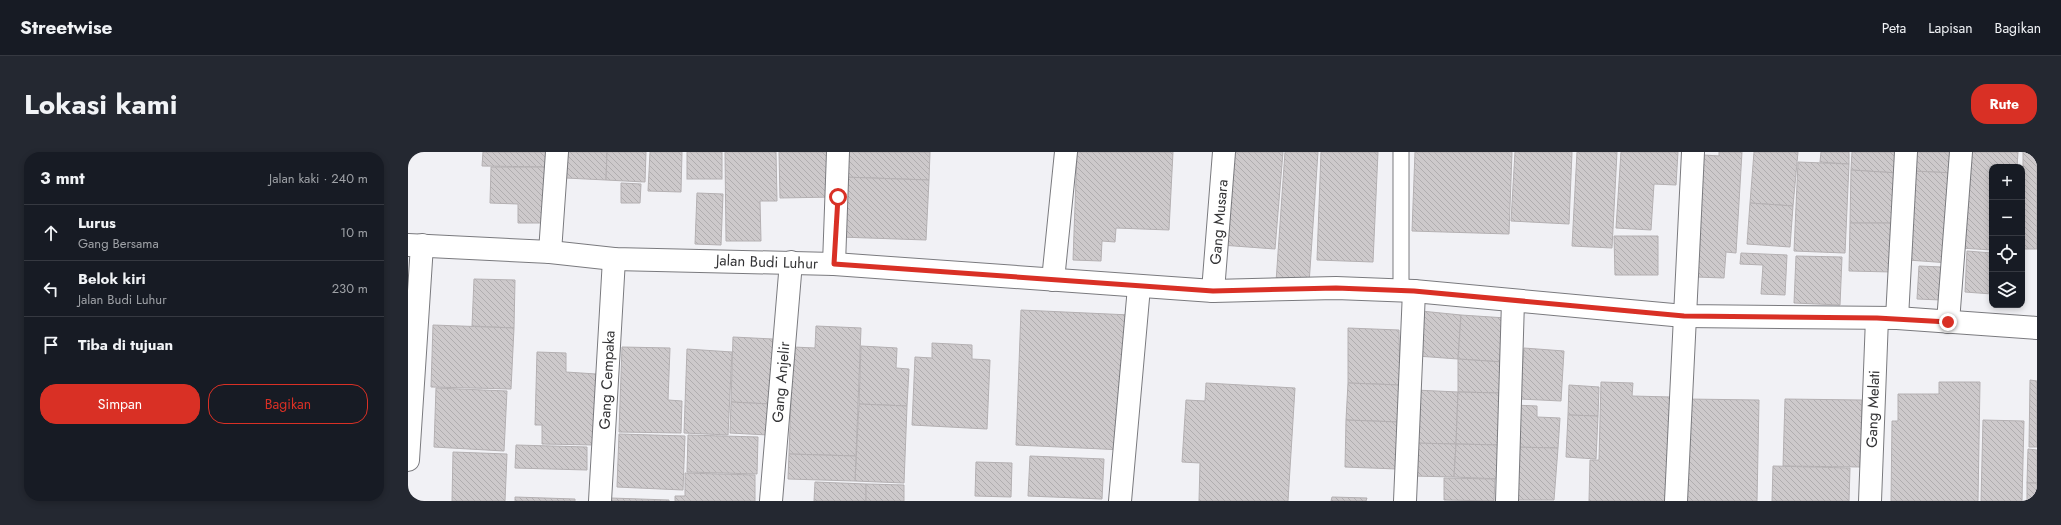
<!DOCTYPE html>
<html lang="id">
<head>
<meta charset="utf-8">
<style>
	body { margin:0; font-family:Jost,sans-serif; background:#242831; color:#f1f3f6 }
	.controls { position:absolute; right:12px; top:12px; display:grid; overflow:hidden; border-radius:8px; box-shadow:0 2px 6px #0003 }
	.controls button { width:36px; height:36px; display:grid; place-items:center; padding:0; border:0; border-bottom:1px solid #363941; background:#171b24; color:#f1f3f6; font:20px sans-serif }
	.stop { position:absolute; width:12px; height:12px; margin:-9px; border:3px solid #d93025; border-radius:50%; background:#fff }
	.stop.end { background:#d93025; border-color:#fff; box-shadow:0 1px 4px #0008 }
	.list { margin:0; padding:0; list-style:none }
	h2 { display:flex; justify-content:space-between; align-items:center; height:52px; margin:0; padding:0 16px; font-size:17px }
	h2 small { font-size:13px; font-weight:400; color:#9ea1a6 }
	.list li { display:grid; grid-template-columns:26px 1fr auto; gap:12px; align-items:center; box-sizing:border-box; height:56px; padding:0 16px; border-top:1px solid #363941 }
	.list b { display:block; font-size:15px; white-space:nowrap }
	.list p { margin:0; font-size:13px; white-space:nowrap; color:#9ea1a6 }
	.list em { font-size:13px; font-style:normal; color:#9ea1a6 }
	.actions { display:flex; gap:8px; padding:12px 16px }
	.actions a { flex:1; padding:9px 0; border:1px solid #d93025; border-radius:16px; text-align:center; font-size:14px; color:#d93025 }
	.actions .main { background:#d93025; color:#fff }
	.icon { flex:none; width:22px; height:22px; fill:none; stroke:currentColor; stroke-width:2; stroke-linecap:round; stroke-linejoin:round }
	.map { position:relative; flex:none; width:1629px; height:349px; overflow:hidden; border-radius:16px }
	header { display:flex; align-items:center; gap:24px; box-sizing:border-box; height:56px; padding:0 20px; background:#171b24; border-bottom:1px solid #363941 }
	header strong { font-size:19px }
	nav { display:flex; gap:22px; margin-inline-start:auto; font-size:14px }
	.intro { display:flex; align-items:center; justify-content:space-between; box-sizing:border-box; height:96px; padding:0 24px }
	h1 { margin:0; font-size:28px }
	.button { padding:10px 18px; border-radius:16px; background:#d93025; color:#fff; font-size:14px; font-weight:700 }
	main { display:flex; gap:24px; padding:0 24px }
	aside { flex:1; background:#171b24; border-radius:16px; box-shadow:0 2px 6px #0003 }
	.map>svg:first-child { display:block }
	.building { fill:url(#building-back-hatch); stroke:#b4b0b2 }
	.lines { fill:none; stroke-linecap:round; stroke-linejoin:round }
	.lane-casing { stroke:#7a7a7e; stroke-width:17 }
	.street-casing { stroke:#7a7a7e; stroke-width:24 }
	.lane { stroke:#fff; stroke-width:15 }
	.street { stroke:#fff; stroke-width:22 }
	.route { stroke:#d93025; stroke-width:5 }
	.labels { text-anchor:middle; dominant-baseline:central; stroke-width:3.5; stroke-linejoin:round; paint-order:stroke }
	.street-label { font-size:15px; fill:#333335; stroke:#fff }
</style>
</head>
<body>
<header>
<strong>Streetwise</strong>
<nav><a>Peta</a><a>Lapisan</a><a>Bagikan</a></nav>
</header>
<div class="intro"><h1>Lokasi kami</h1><a class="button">Rute</a></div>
<main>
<aside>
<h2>3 mnt<small>Jalan kaki · 240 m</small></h2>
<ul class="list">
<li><svg class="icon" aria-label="ahead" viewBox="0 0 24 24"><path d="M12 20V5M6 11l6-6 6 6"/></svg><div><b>Lurus</b><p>Gang Bersama</p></div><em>10 m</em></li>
<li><svg class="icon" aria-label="left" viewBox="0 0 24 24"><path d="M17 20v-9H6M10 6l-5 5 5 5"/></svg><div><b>Belok kiri</b><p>Jalan Budi Luhur</p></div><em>230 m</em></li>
<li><svg class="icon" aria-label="arrive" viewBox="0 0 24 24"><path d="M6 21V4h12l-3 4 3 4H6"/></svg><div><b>Tiba di tujuan</b></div></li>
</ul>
<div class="actions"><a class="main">Simpan</a><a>Bagikan</a></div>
</aside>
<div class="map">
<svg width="1629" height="349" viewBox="0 0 1629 349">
	<defs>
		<pattern id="building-back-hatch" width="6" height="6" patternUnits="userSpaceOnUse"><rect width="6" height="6" fill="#cdc9cb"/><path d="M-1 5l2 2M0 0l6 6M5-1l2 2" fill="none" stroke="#b0adaf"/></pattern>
	</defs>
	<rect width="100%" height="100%" fill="#f1f1f5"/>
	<!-- building -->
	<g class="building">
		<path d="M75 0H140V15L74 14Z"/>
		<path d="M160 0H199L198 28 158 26Z"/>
		<path d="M199 0H238L237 30 198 28Z"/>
		<path d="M242 0H274L273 40 240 39Z"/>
		<rect x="279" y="0" width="35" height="27"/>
		<path d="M317 0H368L369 49H352L353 89H318Z"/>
		<path d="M371 0H426V45L372 46Z"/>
		<path d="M436 0H522L521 28 435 25Z"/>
		<path d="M669 0H765L761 78 708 76 707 90 694 89 693 109 665 108Z"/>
		<path d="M821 0H875L867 97 813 93Z"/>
		<path d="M877 0H910L901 132 868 130Z"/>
		<path d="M913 0H970L965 110 909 108Z"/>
		<path d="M1007 0H1104L1101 82 1004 79Z"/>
		<path d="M1107 0H1164L1161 72 1103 69Z"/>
		<path d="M1169 0H1209L1204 96 1164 94Z"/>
		<path d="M1213 0H1270L1268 33 1246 32 1243 78 1208 76Z"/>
		<path d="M1311 0H1334L1328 101 1318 100 1316 126 1288 125 1296 3 1311 4Z"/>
		<path d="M1346 0H1390L1385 54 1342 51Z"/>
		<path d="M1413 0H1441V12L1412 10Z"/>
		<path d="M1444 0H1491L1490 21 1443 18Z"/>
		<path d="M1506 0H1547L1546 21 1505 19Z"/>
		<path d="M1559 0H1610L1609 15H1584V98L1552 96Z"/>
		<rect x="1615" y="0" width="14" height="97"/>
		<path d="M1390 10 1441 12 1437 101 1386 99Z"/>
		<path d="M83 15H140V71H110V52L82 51Z"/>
		<path d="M1443 18 1490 21 1485 71H1442Z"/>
		<path d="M1505 19 1546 21 1541 111 1500 108Z"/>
		<path d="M435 25 521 28 518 88 432 85Z"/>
		<path d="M213 31 233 32 232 51H213Z"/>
		<path d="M289 41 315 42 313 93 287 92Z"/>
		<path d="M1342 51 1385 54 1382 95 1339 92Z"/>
		<path d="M1442 71H1485L1484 120 1441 119Z"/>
		<path d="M1206 84H1250V123H1207Z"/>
		<path d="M1559 99 1584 101V142L1557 140Z"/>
		<path d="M1333 101 1379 103 1377 143 1353 142 1355 113 1332 112Z"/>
		<path d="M1388 104 1434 105 1432 153 1386 151Z"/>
		<path d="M1511 114 1534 115 1533 148 1509 147Z"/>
		<path d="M66 127 107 128 106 176 64 174Z"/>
		<path d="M613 158 722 163 716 298 608 293Z"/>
		<path d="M1013 159 1053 163 1050 207 1009 204Z"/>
		<path d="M1053 163 1098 166 1095 210 1050 207Z"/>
		<path d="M25 173 106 176 103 237 23 235Z"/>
		<path d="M408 174 453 176 448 304 381 302 385 195 407 196Z"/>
		<path d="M940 176 991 178 992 233 940 231Z"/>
		<path d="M325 185 365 187 362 252 323 250Z"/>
		<path d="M524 191 564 193V207L582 208 579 277 504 273 507 205 524 206Z"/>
		<path d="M453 194 489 196 488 216 501 217 499 254 451 252Z"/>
		<path d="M214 195 262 196 260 248 274 249 273 281 211 280Z"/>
		<path d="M1116 196 1156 199 1153 249 1112 247Z"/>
		<path d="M279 197 324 200 320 283 276 281Z"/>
		<path d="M129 200 158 201V220L188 222 187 293 134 292V273H127Z"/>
		<path d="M1050 207 1095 210 1093 241 1050 240Z"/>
		<path d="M1622 228 1629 229V295H1621Z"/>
		<path d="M1193 230 1225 231 1224 244 1263 245 1260 349H1181L1182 308H1191Z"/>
		<path d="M1531 230H1572L1570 349H1483L1484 269H1490V242H1531Z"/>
		<path d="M798 231 887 236 880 349H791L792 311 774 310 778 248 797 249Z"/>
		<path d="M940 231 992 233 991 270 938 268Z"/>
		<path d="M1161 233 1191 235 1190 264 1160 263Z"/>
		<path d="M28 236 99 239 96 299 26 295Z"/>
		<path d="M1007 238 1050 240 1048 292 1005 291Z"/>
		<path d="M1050 240 1093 241V293L1048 292Z"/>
		<path d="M1278 247 1351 248 1349 349H1276Z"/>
		<path d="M1377 247 1454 248 1452 315 1375 314Z"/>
		<path d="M323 250 362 252 360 283 322 281Z"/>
		<path d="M451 252 499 254 496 331 447 329Z"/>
		<path d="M1105 253 1129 254V265L1152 266 1150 296 1104 295Z"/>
		<path d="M1160 263 1190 264 1188 307 1158 305Z"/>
		<path d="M938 268 991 270 989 317 937 315Z"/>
		<path d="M1575 268 1616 269 1614 349H1573Z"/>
		<path d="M211 282 277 284 275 338 209 335Z"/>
		<path d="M280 283 350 285 349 322 279 320Z"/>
		<path d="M1005 291 1048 292 1046 325 1004 324Z"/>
		<path d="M1048 292 1093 293 1092 327 1046 325Z"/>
		<path d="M108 293 179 295V318L107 316Z"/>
		<path d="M1104 295 1150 296 1146 348H1101Z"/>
		<path d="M1620 297 1629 298V331H1619Z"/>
		<path d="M45 300 99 302 97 349H44Z"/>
		<path d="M381 302 448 304 447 329 380 327Z"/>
		<path d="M622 304 696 307 694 347 620 344Z"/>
		<path d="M568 310 604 311 603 345 567 344Z"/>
		<path d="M1365 314 1442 316 1441 349H1364Z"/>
		<path d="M277 321 347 323V349H267V344H277Z"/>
		<path d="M1036 326 1087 327 1086 349 1036 348Z"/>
		<path d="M407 330 458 332V349H406Z"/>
		<rect x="1619" y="331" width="10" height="18"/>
		<path d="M458 332 496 333V349H458Z"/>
		<path d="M107 345 167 347V349H107Z"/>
		<path d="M924 345 959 346 958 349H923Z"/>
		<path d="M203 346 261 348V349H203Z"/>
	</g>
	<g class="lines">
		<!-- lane casing -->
		<g class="lane-casing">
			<path id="lane" d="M993 0V139"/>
		</g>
		<!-- street casing -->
		<g class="street-casing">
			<g id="street">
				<path d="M0 93 142 100 206 107 426 112 805 139 928 136 1006 139 1276 164 1489 166 1629 176"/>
				<path d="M142 100 149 0"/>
				<path d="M426 112 430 0"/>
				<path d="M645 128 658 0"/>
				<path d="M805 139 816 0"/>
				<path d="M1489 166 1498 0"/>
				<path d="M1540 170 1553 0"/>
				<path d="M0 308 14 93"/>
				<path d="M192 349 206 107"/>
				<path d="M363 349 383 110"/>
				<path d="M712 349 731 135"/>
				<path d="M997 349 1006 139"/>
				<path d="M1099 349 1105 149"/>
				<path d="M1268 349 1285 0"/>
				<path d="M1462 349 1469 166"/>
			</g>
		</g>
		<!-- lane -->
		<use href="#lane" class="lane"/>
		<!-- street -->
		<use href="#street" class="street"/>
	</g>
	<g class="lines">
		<!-- route -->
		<path class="route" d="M430 45 426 112 805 139 928 136 1006 139 1276 164 1469 166 1540 170"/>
	</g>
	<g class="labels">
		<!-- street labels -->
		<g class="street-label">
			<text transform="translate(811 70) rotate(-85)">Gang Musara</text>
			<text transform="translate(359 110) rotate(2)">Jalan Budi Luhur</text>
			<text transform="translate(199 228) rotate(-87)">Gang Cempaka</text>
			<text transform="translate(373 230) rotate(-85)">Gang Anjelir</text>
			<text transform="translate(1465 257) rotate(-88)">Gang Melati</text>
		</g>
	</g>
</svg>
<div class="controls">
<button>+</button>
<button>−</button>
<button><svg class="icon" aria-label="locate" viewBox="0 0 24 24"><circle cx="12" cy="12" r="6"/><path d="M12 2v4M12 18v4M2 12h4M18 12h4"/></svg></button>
<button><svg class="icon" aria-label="layers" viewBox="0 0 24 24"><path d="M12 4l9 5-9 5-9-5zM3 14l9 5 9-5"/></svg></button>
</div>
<div class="stop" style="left:430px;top:45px"></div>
<div class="stop end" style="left:1540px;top:170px"></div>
</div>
</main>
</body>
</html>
